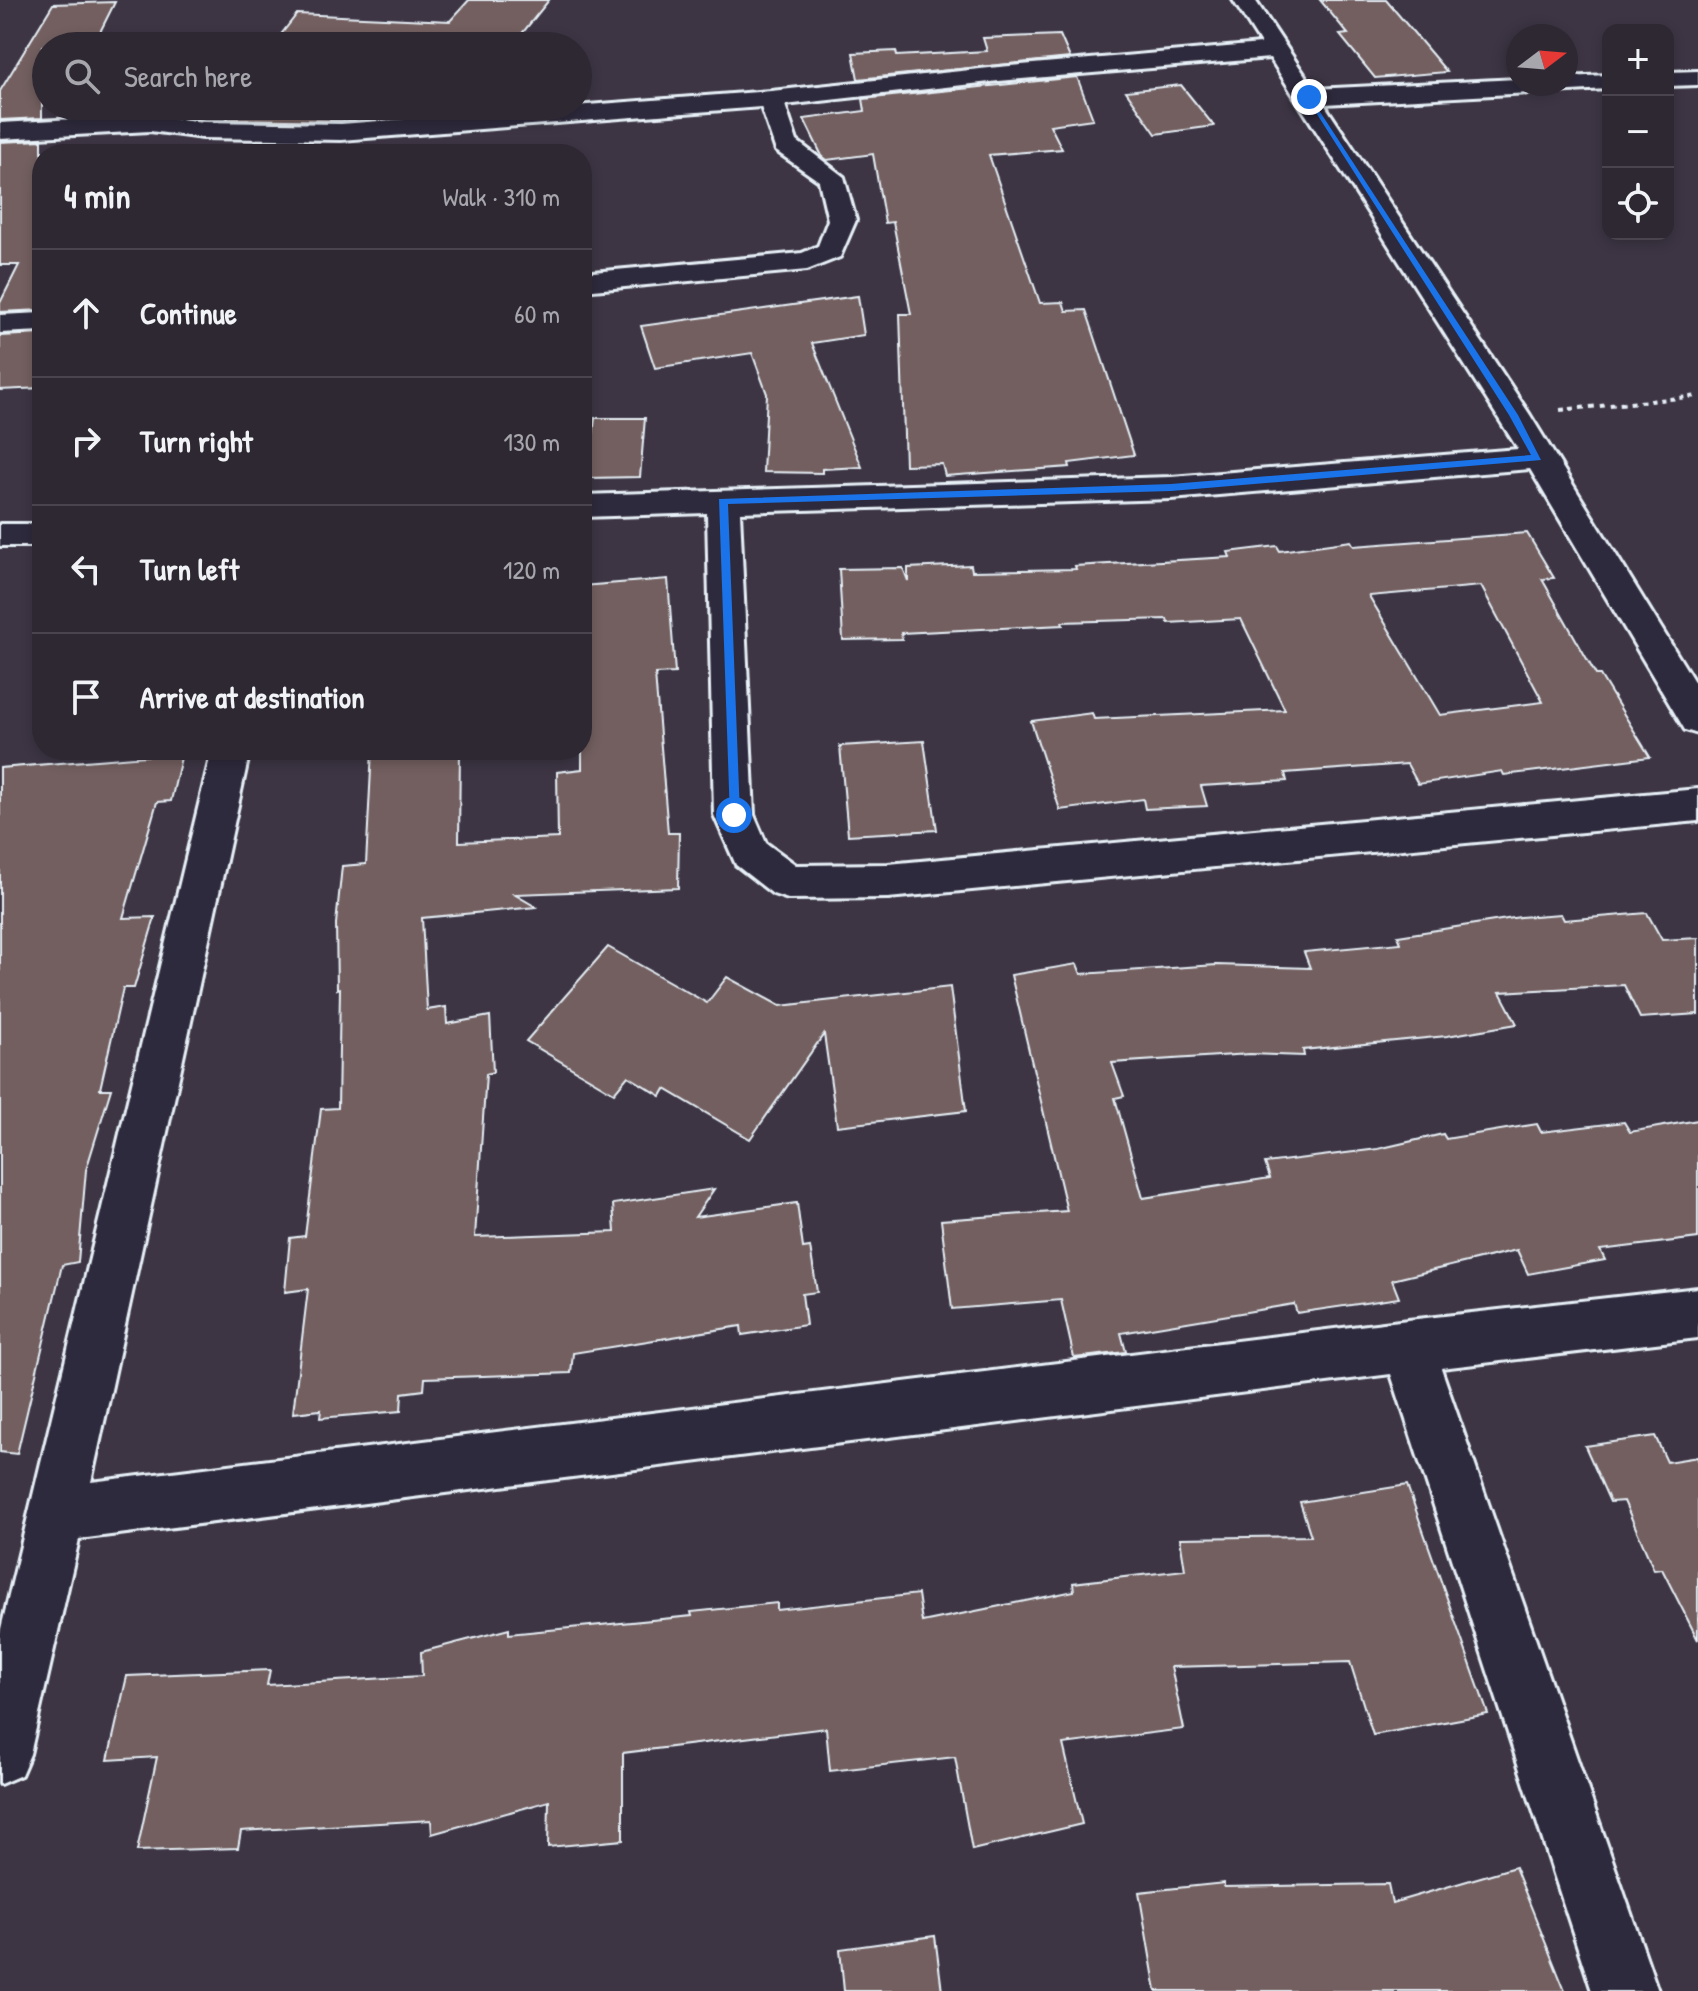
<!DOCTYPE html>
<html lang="en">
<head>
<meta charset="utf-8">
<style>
	body { margin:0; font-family:"Patrick Hand",sans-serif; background:#36303b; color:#f1f3f6 }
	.controls { position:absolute; right:24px; top:24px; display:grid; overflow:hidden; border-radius:16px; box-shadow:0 4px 12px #0003 }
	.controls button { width:72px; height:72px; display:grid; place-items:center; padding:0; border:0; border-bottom:2px solid #49444e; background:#2e2833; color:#f1f3f6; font:40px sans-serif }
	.compass { position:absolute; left:1506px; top:24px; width:72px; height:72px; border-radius:50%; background:#2e2833; box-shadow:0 4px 12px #0003; rotate:74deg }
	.stop { position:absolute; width:24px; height:24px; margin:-18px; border:6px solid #1a73e8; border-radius:50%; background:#fff }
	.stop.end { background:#1a73e8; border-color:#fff; box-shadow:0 2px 8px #0008 }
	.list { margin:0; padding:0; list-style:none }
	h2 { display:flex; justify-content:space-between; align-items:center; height:104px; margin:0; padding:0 32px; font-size:34px }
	h2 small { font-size:26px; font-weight:400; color:#a7a6ac }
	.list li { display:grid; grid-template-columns:52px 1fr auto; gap:24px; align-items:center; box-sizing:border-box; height:128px; padding:0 32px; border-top:2px solid #49444e }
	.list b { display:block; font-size:30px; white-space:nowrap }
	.list em { font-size:26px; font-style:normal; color:#a7a6ac }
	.icon { flex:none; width:44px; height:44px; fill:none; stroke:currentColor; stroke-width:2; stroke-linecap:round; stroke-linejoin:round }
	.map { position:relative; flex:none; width:1698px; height:1991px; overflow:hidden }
	.search { position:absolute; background:#2e2833; box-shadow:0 4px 12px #0003; left:32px; top:32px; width:560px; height:88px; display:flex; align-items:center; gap:20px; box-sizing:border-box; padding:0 28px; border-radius:44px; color:#a7a6ac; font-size:30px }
	.panel { position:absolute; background:#2e2833; box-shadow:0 4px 12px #0003; left:32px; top:144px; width:560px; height:616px; border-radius:32px }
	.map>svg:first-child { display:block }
	.building { fill:#735f5f; stroke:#e8f1f8; stroke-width:2; fill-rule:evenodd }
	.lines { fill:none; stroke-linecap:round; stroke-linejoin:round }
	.street-casing { stroke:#e8f1f8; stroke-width:6 }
	.path { stroke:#e8f1f8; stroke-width:4; stroke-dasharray:5 5; stroke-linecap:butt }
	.street { fill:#2f2a3d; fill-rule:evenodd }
	.route { fill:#1a73e8 }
</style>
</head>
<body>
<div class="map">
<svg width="1698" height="1991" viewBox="0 0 1698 1991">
	<rect width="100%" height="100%" fill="#3d3544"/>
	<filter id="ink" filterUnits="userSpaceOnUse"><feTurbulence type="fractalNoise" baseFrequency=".0125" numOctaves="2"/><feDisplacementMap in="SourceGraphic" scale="16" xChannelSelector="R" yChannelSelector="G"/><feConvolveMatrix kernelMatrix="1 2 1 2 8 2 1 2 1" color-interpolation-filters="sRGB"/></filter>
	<g filter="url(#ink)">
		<!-- building -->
		<g class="building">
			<path d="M469 0H549L512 46H272L297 14 450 21Z"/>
			<path d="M1320 0H1386L1447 72 1375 78 1340 35 1348 34Z"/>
			<path d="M115 2 94 44 42 46V118L0 120V91L53 4Z"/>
			<path d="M1060 35 1070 58 858 79 853 53 896 51 897 56 987 51 983 38Z"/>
			<path d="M1077 77 1093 119 1050 125 1062 149 989 155 1040 303 1063 302 1066 311 1086 310 1134 455 1069 463 1070 467 945 476 942 464 905 465 900 314H911L893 222 885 223 873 154 827 160 822 156 804 119 865 111 863 99Z"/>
			<path d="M1181 85 1214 126 1156 134 1126 91Z"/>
			<path d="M234 106H448L446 113 358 114 355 120 341 121 227 119Z"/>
			<path d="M42 140V310L0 312V303L19 265H0V142Z"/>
			<path d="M858 296 864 335 812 343 862 467 822 469V473L763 472 767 394 752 353 655 368 641 326Z"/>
			<path d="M42 334V388L0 390V336Z"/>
			<path d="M595 418H645L640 477 588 478Z"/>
			<path d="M1527 533 1554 578 1542 579 1596 675H1600L1650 757 1504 775 1502 771 1418 784 1407 764 1285 773 1287 781 1201 786 1207 806 1145 809 1143 799 1060 810 1031 721 1092 713 1094 719 1285 710 1241 619 1168 623 1167 619 1062 622 1063 625 901 633 902 639 843 640 839 569 903 568 908 581V568L971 565 972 571 1076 569 1075 566 1230 557 1228 552 1277 546 1280 551 1351 541 1354 546ZM1481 586 1543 702 1440 715 1369 596Z"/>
			<path d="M668 579 675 673 655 674 668 833H679L678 888 514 894 536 907 422 918 427 1010 446 1007 447 1024 490 1016 493 1072 486 1074 475 1237 615 1232 613 1204 714 1189 695 1217 797 1203 803 1248 810 1247 817 1292 802 1294 806 1325 742 1335 741 1326 573 1353 571 1373 425 1378 424 1390 402 1393 401 1411 320 1418 321 1410 293 1413 308 1289 285 1292 290 1238 305 1236 321 1109 338 1108 340 988 337 989 336 924 342 866 366 864 372 750H460L459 842 558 838 557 772 582 769V586Z"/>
			<path d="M924 741 937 830 848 835 840 746Z"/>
			<path d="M182 753 171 801 157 802 123 918 155 917 134 988H123L100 1089H111L86 1170 78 1262 62 1265 17 1454 0 1452V768Z"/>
			<path d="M1647 913 1662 940 1698 938V1014L1640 1018 1624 985 1500 992 1517 1024 1447 1036 1303 1050 1304 1056 1250 1054 1112 1063 1124 1096 1115 1098 1143 1198 1270 1178 1265 1163 1378 1149 1443 1134 1446 1139 1537 1124 1541 1132 1624 1122 1630 1132 1698 1120V1238L1600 1250 1605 1260 1528 1274 1517 1250 1392 1280 1399 1298 1297 1313 1294 1304 1121 1333 1126 1352 1074 1358 1061 1300 952 1309 941 1220 1067 1211 1011 975 1077 964 1081 974 1217 965 1310 968 1304 952 1401 943 1398 936 1520 917 1561 914 1564 920Z"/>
			<path d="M608 947 707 1003 727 977 780 1006 950 987 966 1111 837 1126 824 1034 750 1139 665 1089 661 1096 628 1076 614 1093 526 1041Z"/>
			<path d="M1655 1436 1667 1462 1698 1457V1640L1662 1569 1654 1570 1624 1501 1610 1502 1585 1446Z"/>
			<path d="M1407 1485 1488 1714 1373 1735 1350 1662 1171 1667 1184 1729 1063 1744 1082 1824 972 1850 955 1757 830 1771 826 1728 623 1753V1840L548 1847 549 1801 432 1834 431 1820 241 1831 238 1848 137 1851 157 1757 108 1760 127 1676 270 1670 267 1685 422 1676 421 1652 509 1629V1634L692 1616 691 1612 777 1603V1610L918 1594 922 1622 1074 1591 1073 1583 1185 1570 1180 1538 1311 1536 1300 1502Z"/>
			<path d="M1515 1867 1565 1991H1156L1139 1892 1224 1883V1887L1388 1884 1392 1903Z"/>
			<path d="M935 1936 942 1991H844L840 1949Z"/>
		</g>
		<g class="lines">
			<!-- street casing -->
			<g class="street-casing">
				<g id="street">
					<path d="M1233 0H1255L1314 89 1518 79V84H1566V77L1608 75V89L1324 104 1530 415 1698 688V734L1685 730 1530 469 1171 499 740 512 754 815 766 843 796 865 888 864 1698 789V821L888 898 788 899 773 894 736 865 714 815 707 513 582 517V495L1171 477 1518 449 1270 58 999 81 785 105 797 141 844 177 856 220 840 257 807 270 582 291V273L802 253 818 246 828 220 819 181 776 151 761 107 341 140 203 138 150 131 0 139V123L150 115 203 122 341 124 771 91 999 67 1261 44Z"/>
					<path d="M1698 71V85L1668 86V72Z"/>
					<path d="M42 313V331L0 333V315Z"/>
					<rect x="0" y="524" width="42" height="22"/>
					<path d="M212 750H250L91 1482 1408 1320 1698 1288V1338L1441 1368 1658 1991H1592L1391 1374 79 1539 30 1754 21 1775 0 1784V1633Z"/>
				</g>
			</g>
			<!-- path -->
			<path class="path" d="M1560 410 1698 396"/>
			<!-- street -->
			<use href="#street" class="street"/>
		</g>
	</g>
	<!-- route -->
	<path class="route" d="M1309 95 1518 415 1541 460 1171 491 728 504 740 815 734 819 730 818 719 499 1171 484 1531 455 1509 415 1306 97Z"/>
</svg>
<div class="controls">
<button>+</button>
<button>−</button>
<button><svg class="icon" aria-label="locate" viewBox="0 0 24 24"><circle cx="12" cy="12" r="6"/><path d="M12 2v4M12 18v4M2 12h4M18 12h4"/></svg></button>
</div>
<svg class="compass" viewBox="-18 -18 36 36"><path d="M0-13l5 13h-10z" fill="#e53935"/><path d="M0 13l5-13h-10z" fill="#a7a6ac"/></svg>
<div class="stop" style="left:734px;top:815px"></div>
<div class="stop end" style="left:1309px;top:97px"></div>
<div class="search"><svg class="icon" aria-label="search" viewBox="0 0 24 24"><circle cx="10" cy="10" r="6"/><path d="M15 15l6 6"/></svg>Search here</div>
<section class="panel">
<h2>4 min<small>Walk · 310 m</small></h2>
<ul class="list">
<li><svg class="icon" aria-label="ahead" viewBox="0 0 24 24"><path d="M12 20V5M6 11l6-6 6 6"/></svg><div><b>Continue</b></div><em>60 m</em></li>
<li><svg class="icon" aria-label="right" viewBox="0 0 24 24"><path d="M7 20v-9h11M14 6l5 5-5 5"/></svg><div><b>Turn right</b></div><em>130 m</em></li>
<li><svg class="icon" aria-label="left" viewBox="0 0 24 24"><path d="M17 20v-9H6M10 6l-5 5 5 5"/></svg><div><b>Turn left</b></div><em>120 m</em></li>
<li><svg class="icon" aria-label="arrive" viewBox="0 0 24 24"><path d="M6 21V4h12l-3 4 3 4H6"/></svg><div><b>Arrive at destination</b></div></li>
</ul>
</section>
</div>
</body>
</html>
